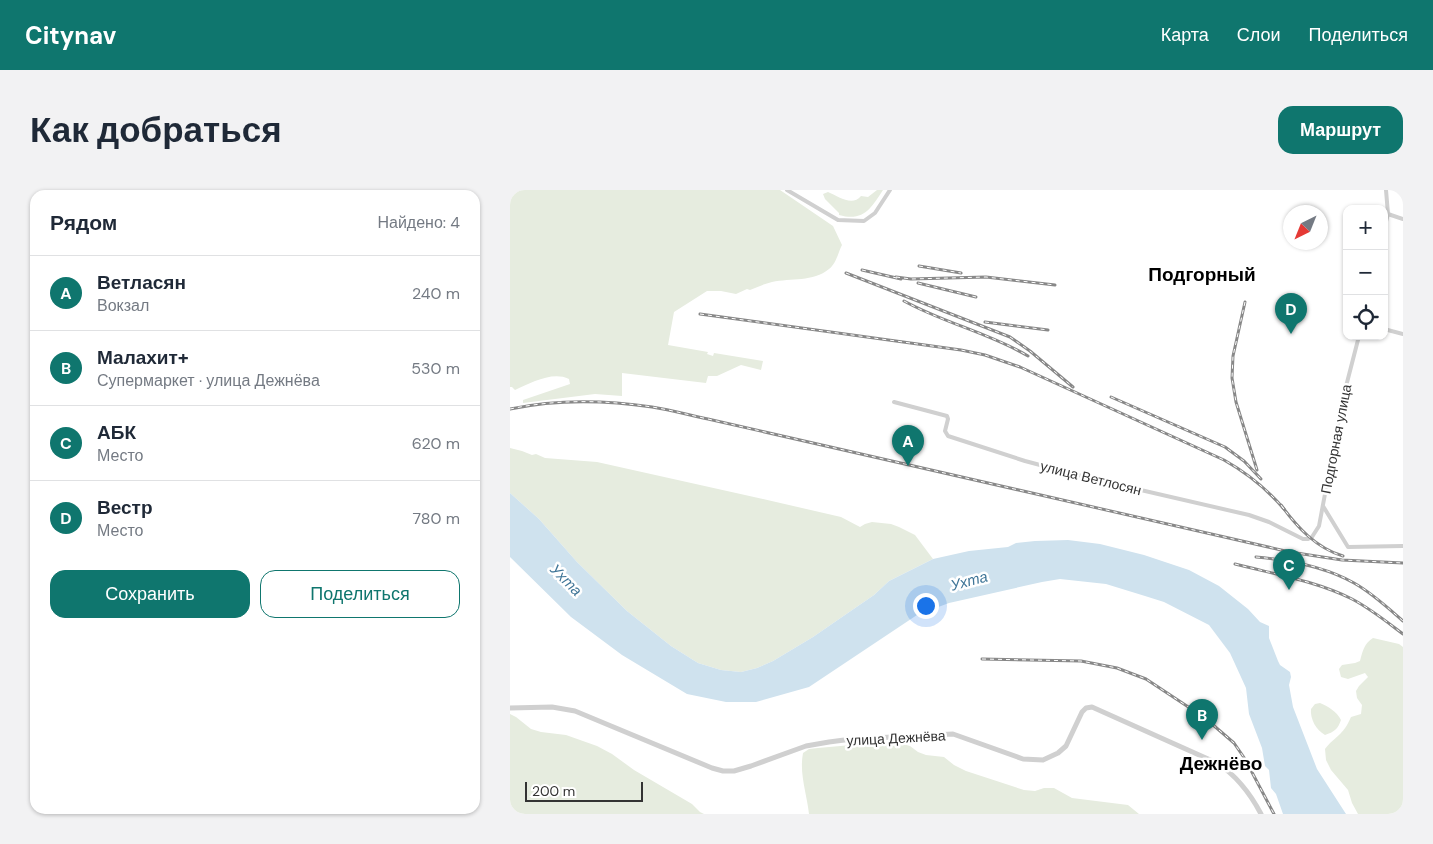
<!DOCTYPE html>
<html lang="ru">
<head>
<meta charset="utf-8">
<style>
	body { margin:0; font-family:"DM Sans",sans-serif; background:#f2f2f3; color:#1f2937 }
	.controls { position:absolute; right:15px; top:15px; display:grid; overflow:hidden; border-radius:10px; box-shadow:0 1px 4px #0004 }
	.controls button { width:45px; height:45px; display:grid; place-items:center; padding:0; border:0; border-bottom:1px solid #e0e1e3; background:#fff; color:#1f2937; font:25px sans-serif }
	.compass { position:absolute; left:773px; top:15px; width:45px; height:45px; border-radius:50%; background:#fff; box-shadow:0 1px 4px #0004; rotate:223deg }
	.scale { position:absolute; left:15px; bottom:12px; width:118px; box-sizing:border-box; padding-left:5px; border:2px solid #333; border-top:0; font-size:14px; line-height:18px; white-space:nowrap; color:#333; -webkit-text-stroke:4px #fff; paint-order:stroke }
	.you { position:absolute; left:415px; top:415px; width:18px; height:18px; margin:-12px; border:4px solid #fff; border-radius:50%; background:#1a73e8; box-shadow:0 0 0 8px #1a73e833 }
	.badge { display:grid; place-items:center; width:32px; height:32px; border-radius:50%; background:#0f766e; color:#fff; font-size:16px; font-weight:700 }
	.pin { position:absolute; translate:-50% -41px; filter:drop-shadow(0 1px 2px #0008) }
	.pin::after { content:''; position:absolute; top:26px; width:18px; height:15px; background:inherit; clip-path:polygon(0 0,100% 0,50% 100%) }
	.list { margin:0; padding:0; list-style:none }
	h2 { display:flex; justify-content:space-between; align-items:center; height:65px; margin:0; padding:0 20px; font-size:21px }
	h2 small { font-size:16px; font-weight:400; color:#747a83 }
	.list li { display:grid; grid-template-columns:32px 1fr auto; gap:15px; align-items:center; box-sizing:border-box; height:75px; padding:0 20px; border-top:1px solid #e0e1e3 }
	.list b { display:block; font-size:19px; white-space:nowrap }
	.list p { margin:0; font-size:16px; white-space:nowrap; color:#747a83 }
	.list em { font-size:16px; font-style:normal; color:#747a83 }
	.actions { display:flex; gap:10px; padding:15px 20px }
	.actions a { flex:1; padding:11px 0; border:1px solid #0f766e; border-radius:15px; text-align:center; font-size:18px; color:#0f766e }
	.actions .main { background:#0f766e; color:#fff }
	.icon { flex:none; width:28px; height:28px; fill:none; stroke:currentColor; stroke-width:2; stroke-linecap:round; stroke-linejoin:round }
	.map { position:relative; flex:none; width:893px; height:624px; overflow:hidden; border-radius:15px }
	header { display:flex; align-items:center; gap:30px; box-sizing:border-box; height:70px; padding:0 25px; background:#0f766e; color:#fff }
	header strong { font-size:24px }
	nav { display:flex; gap:28px; margin-inline-start:auto; font-size:18px }
	.intro { display:flex; align-items:center; justify-content:space-between; box-sizing:border-box; height:120px; padding:0 30px }
	h1 { margin:0; font-size:35px }
	.button { padding:12px 22px; border-radius:15px; background:#0f766e; color:#fff; font-size:18px; font-weight:700 }
	main { display:flex; gap:30px; padding:0 30px }
	aside { flex:1; background:#fff; border-radius:15px; box-shadow:0 1px 4px #0004 }
	.map>svg:first-child { display:block }
	.green { fill:#e6ecdf }
	.water { fill:#cfe2ee }
	.lines { fill:none; stroke-linecap:round; stroke-linejoin:round }
	.minor { stroke:#d0d0d0; stroke-width:4 }
	.tertiary { stroke:#d0d0d0; stroke-width:5 }
	.rail-casing { stroke:#888; stroke-width:3 }
	.rail { stroke:#fff; stroke-width:1; stroke-dasharray:4; stroke-linecap:butt }
	.labels { text-anchor:middle; dominant-baseline:central; stroke-width:5; stroke-linejoin:round; paint-order:stroke }
	.street-label { font-size:14px; fill:#333; stroke:#fff }
	.water-label { font-size:15px; font-style:italic; fill:#3f7597; stroke:#fff }
	.district-label { font-size:19px; font-weight:bold; fill:#000; stroke:#fff }
</style>
</head>
<body>
<header>
<strong>Citynav</strong>
<nav><a>Карта</a><a>Слои</a><a>Поделиться</a></nav>
</header>
<div class="intro"><h1>Как добраться</h1><a class="button">Маршрут</a></div>
<main>
<aside>
<h2>Рядом<small>Найдено: 4</small></h2>
<ul class="list">
<li><span class="badge">A</span><div><b>Ветласян</b><p>Вокзал</p></div><em>240 m</em></li>
<li><span class="badge">B</span><div><b>Малахит+</b><p>Супермаркет · улица Дежнёва</p></div><em>530 m</em></li>
<li><span class="badge">C</span><div><b>АБК</b><p>Место</p></div><em>620 m</em></li>
<li><span class="badge">D</span><div><b>Вестр</b><p>Место</p></div><em>780 m</em></li>
</ul>
<div class="actions"><a class="main">Сохранить</a><a>Поделиться</a></div>
</aside>
<div class="map">
<svg width="893" height="624" viewBox="0 0 893 624">
	<rect width="100%" height="100%" fill="#fff"/>
	<!-- green -->
	<g class="green">
		<path d="M0 0H270L323 36 332 55C328 63 326 74 319 79 303 92 281 88 262 92 254 94 247 97 240 100L237 99 226 104 211 101H197L164 122 158 155 198 162 197 164 203 166 204 163 253 171 251 180 231 175 207 186H198L196 193 112 183V206L85 204 13 213V210L60 194 59 189C42 181 21 193 5 200L2 197H0Z"/>
		<path d="M367 0H373C361 18 354 32 329 25V23L315 9 313 4 318 2C328 6 342 17 351 6L358 7Z"/>
		<path d="M0 258 12 261 22 265 26 264 35 268 87 272 266 312 331 327 350 337 355 334 362 332 381 334 389 337 405 345 423 369 379 391 364 405 332 427 303 447 263 471 247 478 231 482 211 480 188 473 161 456 117 421 67 372 29 329 0 303Z"/>
		<path d="M863 448 889 454 893 457V624H848L842 613 838 600 821 580 816 570 815 559C825 546 833 546 841 527L851 524 852 515 847 508 846 501 849 496 858 487 855 483 838 489 831 487 829 479 832 475 845 473 850 471C853 460 854 454 863 448Z"/>
		<path d="M810 513C819 517 826 521 831 530 828 539 824 542 815 545 806 540 800 529 801 519L805 514Z"/>
		<path d="M0 524 6 527 21 539 31 542 56 545 87 556 102 564 124 580 182 614 190 622 194 624H0Z"/>
		<path d="M375 552 389 553 400 556 408 562 416 565 434 567 444 575 456 581 514 600 525 601 534 598H544L562 608 618 615 629 624H299C297 604 289 584 293 563L299 559 308 558Z"/>
	</g>
	<!-- water -->
	<path class="water" d="M0 303 29 329 67 372 117 421 161 456 188 473 211 480 231 482 247 478 263 471 303 447 332 427 364 405 379 391 423 369 459 361 498 357 506 353 525 351 558 350 590 354 634 365 679 380 709 396 738 419 750 432 759 436V448L768 471 770 475 780 482 781 487 779 495 783 517 807 579 836 624H773L766 604 761 598 759 580 755 576 752 558 739 524 736 498 720 463 699 435 654 412 635 406 596 394 550 389 532 392 439 413 407 425 299 497 246 512H216L177 504 112 465 61 427 0 367Z"/>
	<g class="lines">
		<!-- minor -->
		<g class="minor">
			<path d="M277 0 328 30 354 31 365 23 380 0"/>
			<path d="M878 24 893 29"/>
			<path d="M874 39 878 24 876 0"/>
			<path d="M874 139 893 144"/>
			<path d="M384 212 437 226 438 229 435 241 438 246 515 271 583 289 739 325 759 332 793 349H798L802 347 809 336 833 208 849 146"/>
			<path d="M813 316 838 357 893 356"/>
		</g>
		<!-- tertiary -->
		<path class="tertiary" d="M0 518 42 517 65 521 202 578 213 581H224L241 576 296 556 319 552 342 549 443 544 513 569 533 570 548 563 556 556 572 522 576 518 582 517 707 573C727 586 740 603 751 624"/>
		<!-- rail casing -->
		<g class="rail-casing">
			<g id="rail">
				<path d="M409 76 451 83"/>
				<path d="M352 80 391 89"/>
				<path d="M336 83 500 147 520 161 563 197"/>
				<path d="M386 87 401 89 476 87 545 95"/>
				<path d="M408 93 466 107"/>
				<path d="M394 111C434 133 479 143 518 166"/>
				<path d="M735 112 723 166 722 188 726 212 747 280"/>
				<path d="M190 124 451 160 475 165 510 177 714 270C737 283 757 299 774 319"/>
				<path d="M475 132 538 140"/>
				<path d="M601 207 715 257 734 271 751 289"/>
				<path d="M0 219C47 209 95 210 142 217 161 220 179 225 198 229L780 362 832 370 893 373"/>
				<path d="M771 315C787 337 806 358 833 366"/>
				<path d="M746 367C779 370 814 376 844 393 862 403 877 417 893 431"/>
				<path d="M725 374C764 384 806 391 842 409 861 419 877 432 893 444"/>
				<path d="M472 469 571 471 607 478 636 489 695 528 724 553 735 569 764 624"/>
			</g>
		</g>
		<!-- rail -->
		<use href="#rail" class="rail"/>
	</g>
	<g class="labels">
		<!-- street labels -->
		<g class="street-label">
			<text transform="translate(826 249) rotate(-79)">Подгорная улица</text>
			<text transform="translate(581 288) rotate(14)">улица Ветлосян</text>
			<text transform="translate(386 548) rotate(-3)">улица Дежнёва</text>
		</g>
		<!-- water labels -->
		<g class="water-label">
			<text transform="translate(56 390) rotate(45)">Ухта</text>
			<text transform="translate(459 391) rotate(-15)">Ухта</text>
		</g>
		<!-- district labels -->
		<g class="district-label">
			<text x="692" y="84">Подгорный</text>
			<text x="711" y="573">Дежнёво</text>
		</g>
	</g>
</svg>
<div class="controls">
<button>+</button>
<button>−</button>
<button><svg class="icon" aria-label="locate" viewBox="0 0 24 24"><circle cx="12" cy="12" r="6"/><path d="M12 2v4M12 18v4M2 12h4M18 12h4"/></svg></button>
</div>
<svg class="compass" viewBox="-18 -18 36 36"><path d="M0-13l5 13h-10z" fill="#e53935"/><path d="M0 13l5-13h-10z" fill="#747a83"/></svg>
<div class="scale">200 m</div>
<div class="you"></div>
<div class="pin badge" style="left:398px;top:276px">A</div>
<div class="pin badge" style="left:692px;top:550px">B</div>
<div class="pin badge" style="left:779px;top:400px">C</div>
<div class="pin badge" style="left:781px;top:144px">D</div>
</div>
</main>
</body>
</html>
